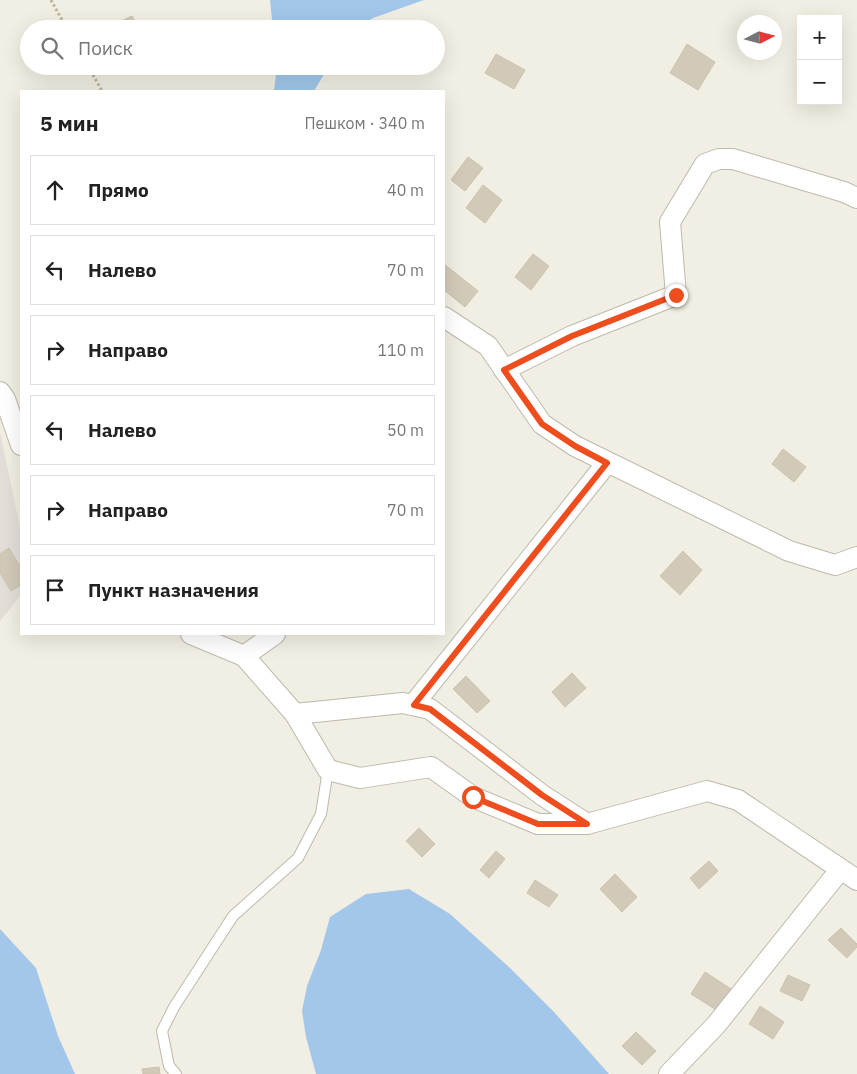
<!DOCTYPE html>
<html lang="ru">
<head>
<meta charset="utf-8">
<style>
	body { margin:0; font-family:"IBM Plex Sans",sans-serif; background:#f6f6f6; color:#222 }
	.controls { position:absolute; right:15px; top:15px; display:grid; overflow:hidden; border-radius:0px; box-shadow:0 5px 20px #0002 }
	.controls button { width:45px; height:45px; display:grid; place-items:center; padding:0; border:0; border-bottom:1px solid #e0e0e0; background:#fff; color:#222; font:25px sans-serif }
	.compass { position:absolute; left:737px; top:15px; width:45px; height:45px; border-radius:50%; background:#fff; box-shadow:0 5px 20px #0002; rotate:84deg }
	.stop { position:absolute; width:15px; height:15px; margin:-11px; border:4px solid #ee4d1d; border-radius:50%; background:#fff }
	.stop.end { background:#ee4d1d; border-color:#fff; box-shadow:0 1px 5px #0008 }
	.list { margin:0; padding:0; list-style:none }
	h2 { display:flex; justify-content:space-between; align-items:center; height:65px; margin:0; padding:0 20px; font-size:21px }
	h2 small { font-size:16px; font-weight:400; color:#767676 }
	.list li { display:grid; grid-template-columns:32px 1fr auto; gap:15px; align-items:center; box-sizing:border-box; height:70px; margin:0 10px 10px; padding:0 10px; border:1px solid #e0e0e0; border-radius:0px }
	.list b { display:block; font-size:19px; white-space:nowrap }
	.list em { font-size:16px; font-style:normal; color:#767676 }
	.icon { flex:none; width:28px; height:28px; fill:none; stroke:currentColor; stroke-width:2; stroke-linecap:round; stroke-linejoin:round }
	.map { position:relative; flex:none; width:857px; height:1074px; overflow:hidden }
	.search { position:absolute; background:#fff; box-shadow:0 5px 20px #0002; left:20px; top:20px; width:425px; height:55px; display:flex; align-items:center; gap:12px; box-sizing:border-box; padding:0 18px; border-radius:28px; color:#767676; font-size:19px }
	.panel { position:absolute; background:#fff; box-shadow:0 5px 20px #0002; left:20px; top:90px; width:425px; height:545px; border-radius:0px }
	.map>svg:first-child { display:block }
	.industrial { fill:#e3dfd8 }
	.water { fill:#a2c7eb }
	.building { fill:#d2cab9; stroke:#ccc2ad }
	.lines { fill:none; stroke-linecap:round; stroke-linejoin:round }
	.lane-casing { stroke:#beb9aa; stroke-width:12 }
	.street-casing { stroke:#beb9aa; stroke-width:22 }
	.path { stroke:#bcb399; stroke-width:3; stroke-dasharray:2.5 2.5; stroke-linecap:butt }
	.lane { stroke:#fff; stroke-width:10 }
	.street { stroke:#fff; stroke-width:20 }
	.route { stroke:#ee4d1d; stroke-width:6 }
</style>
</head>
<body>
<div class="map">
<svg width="857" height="1074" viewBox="0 0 857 1074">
	<rect width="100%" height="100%" fill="#f1eee3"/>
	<!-- industrial -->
	<path class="industrial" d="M0 432 21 532V595L0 621Z"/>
	<!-- water -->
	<g class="water">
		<path d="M270 0H424L373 18 357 29H273Z"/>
		<path d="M277 66H329L314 91H274Z"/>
		<path d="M409 889 450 914 510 968 554 1012 609 1074H316L306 1037 302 1011 307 986 321 950 330 917 366 894Z"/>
		<path d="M0 929 36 968 58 1036 75 1074H0Z"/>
	</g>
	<!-- building -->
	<g class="building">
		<path d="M132 16 139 29H107V28Z"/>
		<path d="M687 44 715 62 698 90 670 73Z"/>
		<path d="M496 54 525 70 514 89 485 73Z"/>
		<path d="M468 157 483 168 465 191 451 180Z"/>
		<path d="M483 185 502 200 485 223 466 208Z"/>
		<path d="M533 254 549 266 531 290 515 277Z"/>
		<path d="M444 264 478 291 465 307 444 290Z"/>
		<path d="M783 449 806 467 794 482 772 464Z"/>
		<path d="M9 548 21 568V585L11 591 0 573V554Z"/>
		<path d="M683 551 702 570 680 595 660 576Z"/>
		<path d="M572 673 586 688 565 707 552 692Z"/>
		<path d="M466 676 490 701 477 713 453 689Z"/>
		<path d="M419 828 435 844 422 857 406 841Z"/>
		<path d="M496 851 505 859 489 878 480 870Z"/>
		<path d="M709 861 718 871 699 889 690 878Z"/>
		<path d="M615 874 637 897 622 912 600 889Z"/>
		<path d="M535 880 558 895 549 907 527 893Z"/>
		<path d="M841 928 857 944V947L847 958 828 940Z"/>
		<path d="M705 972 731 989 718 1011 691 994Z"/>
		<path d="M788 975 810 985 802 1001 780 991Z"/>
		<path d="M760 1006 784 1022 773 1039 749 1024Z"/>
		<path d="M636 1032 656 1051 642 1065 622 1046Z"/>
		<path d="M159 1067 160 1074H143L142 1069Z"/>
	</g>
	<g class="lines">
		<!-- lane casing -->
		<g class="lane-casing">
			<path id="lane" d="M176 1074 169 1066 162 1031 174 1007 233 916 298 858 321 814 328 770"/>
		</g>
		<!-- street casing -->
		<g class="street-casing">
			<g id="street">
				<path d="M444 317 488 346 542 424 575 446 789 551 835 565 857 557"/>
				<path d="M504 370 572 336 676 295 670 222 705 164 719 159H733L844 192 857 198"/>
				<path d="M0 392 5 399 21 445"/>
				<path d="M191 634 244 656 295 714 328 770 360 778 431 767 473 797 538 824H587L707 791 738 800 857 880"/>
				<path d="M244 656 275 634"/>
				<path d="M413 705 607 463"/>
				<path d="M295 714 403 703 430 709 542 795 587 824"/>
				<path d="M669 1074 716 1025 840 870"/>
			</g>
		</g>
		<!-- path -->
		<g class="path">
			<path d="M51 0 67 29"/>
			<path d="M88 66 102 91"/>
		</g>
		<!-- lane -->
		<use href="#lane" class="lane"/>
		<!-- street -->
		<use href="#street" class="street"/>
	</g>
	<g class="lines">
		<!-- route -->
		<path class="route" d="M473 797 538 824H587L542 795 430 709 414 705 607 463 575 446 542 424 504 370 572 336 676 295"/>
	</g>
</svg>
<div class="controls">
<button>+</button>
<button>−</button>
</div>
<svg class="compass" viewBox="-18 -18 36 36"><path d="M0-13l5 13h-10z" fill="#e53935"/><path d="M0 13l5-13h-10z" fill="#767676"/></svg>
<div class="stop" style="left:473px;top:797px"></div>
<div class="stop end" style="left:676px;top:295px"></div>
<div class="search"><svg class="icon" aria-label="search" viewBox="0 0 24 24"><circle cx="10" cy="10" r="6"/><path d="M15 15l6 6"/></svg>Поиск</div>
<section class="panel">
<h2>5 мин<small>Пешком · 340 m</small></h2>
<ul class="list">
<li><svg class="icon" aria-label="ahead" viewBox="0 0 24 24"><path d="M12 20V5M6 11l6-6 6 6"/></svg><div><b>Прямо</b></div><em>40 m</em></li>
<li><svg class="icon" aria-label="left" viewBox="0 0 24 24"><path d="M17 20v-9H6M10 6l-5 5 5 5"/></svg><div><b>Налево</b></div><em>70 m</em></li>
<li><svg class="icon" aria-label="right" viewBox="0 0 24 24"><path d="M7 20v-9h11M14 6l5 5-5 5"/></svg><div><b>Направо</b></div><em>110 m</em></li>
<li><svg class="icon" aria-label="left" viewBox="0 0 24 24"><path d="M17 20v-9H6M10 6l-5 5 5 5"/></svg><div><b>Налево</b></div><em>50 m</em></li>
<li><svg class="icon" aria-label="right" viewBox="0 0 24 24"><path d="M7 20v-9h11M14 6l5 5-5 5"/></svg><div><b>Направо</b></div><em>70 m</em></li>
<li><svg class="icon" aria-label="arrive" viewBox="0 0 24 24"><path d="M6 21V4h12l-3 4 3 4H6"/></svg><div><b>Пункт назначения</b></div></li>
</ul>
</section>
</div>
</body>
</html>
